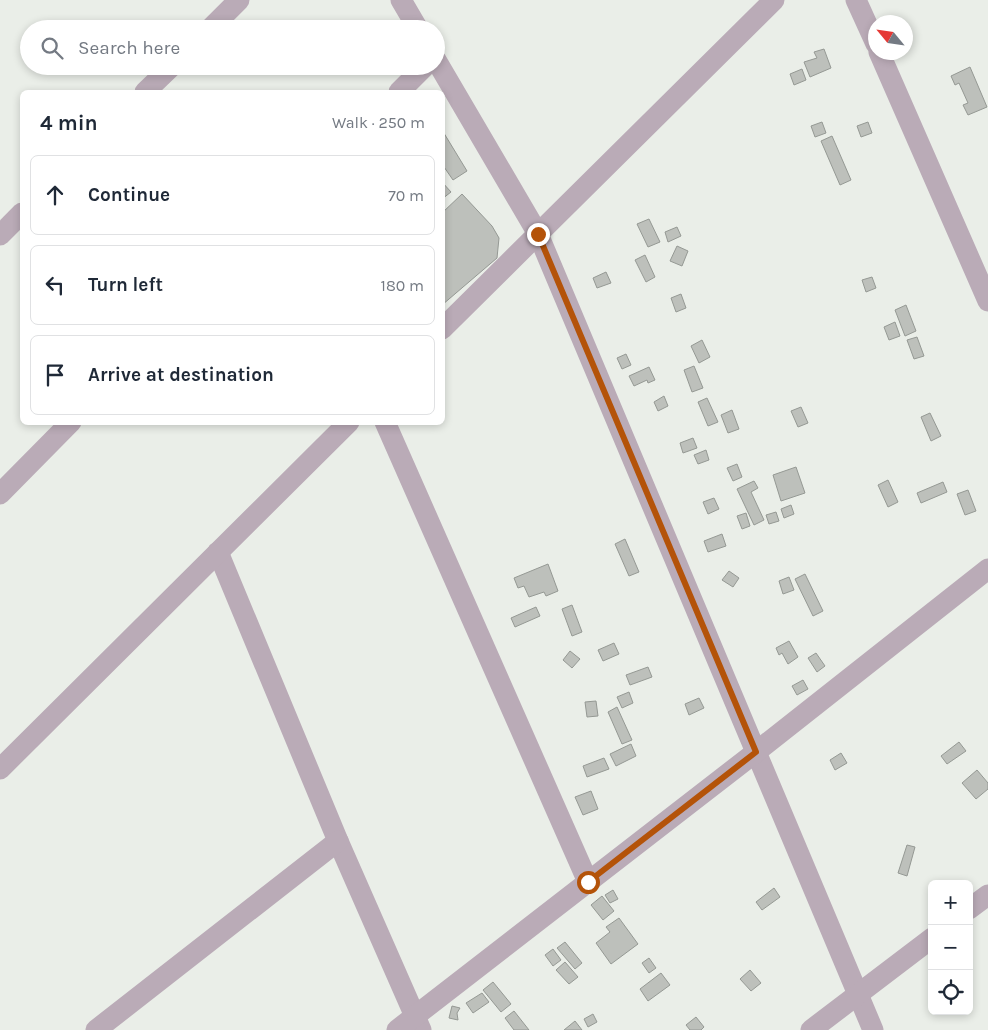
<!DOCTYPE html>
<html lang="en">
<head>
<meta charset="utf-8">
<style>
	body { margin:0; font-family:Karla,sans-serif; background:#f2f2f3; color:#1f2937 }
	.controls { position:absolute; right:15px; bottom:15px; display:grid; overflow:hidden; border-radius:8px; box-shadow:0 2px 8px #0003 }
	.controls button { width:45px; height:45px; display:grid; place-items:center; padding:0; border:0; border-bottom:1px solid #e0e1e3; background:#fff; color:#1f2937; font:25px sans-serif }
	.compass { position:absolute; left:868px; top:15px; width:45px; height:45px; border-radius:50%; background:#fff; box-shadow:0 2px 8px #0003; rotate:299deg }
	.stop { position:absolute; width:15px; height:15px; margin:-11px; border:4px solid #b45309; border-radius:50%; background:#fff }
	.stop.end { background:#b45309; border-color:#fff; box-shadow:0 1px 5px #0008 }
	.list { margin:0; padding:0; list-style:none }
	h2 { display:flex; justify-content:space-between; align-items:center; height:65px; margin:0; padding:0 20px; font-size:21px }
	h2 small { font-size:16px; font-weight:400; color:#747a83 }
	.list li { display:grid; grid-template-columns:32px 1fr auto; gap:15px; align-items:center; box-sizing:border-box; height:80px; margin:0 10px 10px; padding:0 10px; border:1px solid #e0e1e3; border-radius:8px }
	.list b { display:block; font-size:19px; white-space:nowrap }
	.list em { font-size:16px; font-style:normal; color:#747a83 }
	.icon { flex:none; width:28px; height:28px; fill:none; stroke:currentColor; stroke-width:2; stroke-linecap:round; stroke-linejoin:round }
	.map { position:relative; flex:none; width:988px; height:1030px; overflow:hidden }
	.search { position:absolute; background:#fff; box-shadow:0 2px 8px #0003; left:20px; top:20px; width:425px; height:55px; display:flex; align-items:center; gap:12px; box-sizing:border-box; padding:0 18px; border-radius:28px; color:#747a83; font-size:19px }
	.panel { position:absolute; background:#fff; box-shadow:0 2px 8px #0003; left:20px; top:90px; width:425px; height:335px; border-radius:8px }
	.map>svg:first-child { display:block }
	.building { fill:#bdc0bb; stroke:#959994 }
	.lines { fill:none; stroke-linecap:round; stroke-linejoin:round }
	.minor { stroke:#baabb7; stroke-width:21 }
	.route { stroke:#b45309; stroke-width:6 }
</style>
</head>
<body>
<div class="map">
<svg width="988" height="1030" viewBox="0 0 988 1030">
	<rect width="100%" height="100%" fill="#eaeee8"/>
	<!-- building -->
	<g class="building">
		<path d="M824 49 831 68 810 77 804 62 817 58 814 52Z"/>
		<path d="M970 67 987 107 968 115 963 105 968 103 959 83 955 85 951 76Z"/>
		<path d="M802 69 806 80 794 85 790 74Z"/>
		<path d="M822 122 826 133 815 137 811 126Z"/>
		<path d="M868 122 872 133 861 137 857 126Z"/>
		<path d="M442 130 467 171 453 180 442 164Z"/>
		<path d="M832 136 851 180 840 185 821 141Z"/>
		<path d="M442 182 451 192 442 199Z"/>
		<path d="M462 194 492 226 499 238 497 258 442 305V213Z"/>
		<path d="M649 219 660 242 648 247 637 224Z"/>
		<path d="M677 227 681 236 668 242 665 232Z"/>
		<path d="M677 246 688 251 682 266 670 261Z"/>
		<path d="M645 255 655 277 646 282 635 260Z"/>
		<path d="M606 272 611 283 597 288 593 278Z"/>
		<path d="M872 277 876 288 866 292 862 280Z"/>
		<path d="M681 294 686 308 676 312 671 298Z"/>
		<path d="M906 305 916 331 905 336 895 310Z"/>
		<path d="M895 322 900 336 889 340 884 327Z"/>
		<path d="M917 337 924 356 914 359 907 340Z"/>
		<path d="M702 340 710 357 699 363 691 346Z"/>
		<path d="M626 354 631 365 622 369 617 358Z"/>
		<path d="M694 366 703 388 692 392 684 370Z"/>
		<path d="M649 367 655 380 648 383 647 380 634 386 629 376Z"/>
		<path d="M664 396 668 406 658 411 654 402Z"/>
		<path d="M707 398 718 422 708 426 698 402Z"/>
		<path d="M801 407 808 423 798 427 791 411Z"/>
		<path d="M732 410 739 429 728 433 721 415Z"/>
		<path d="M930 413 941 436 931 441 921 417Z"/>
		<path d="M693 438 697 448 683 453 680 443Z"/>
		<path d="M706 450 709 460 698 464 694 455Z"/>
		<path d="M737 464 742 477 733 481 727 468Z"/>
		<path d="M796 467 805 493 781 501 773 475Z"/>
		<path d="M888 480 898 502 888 507 878 485Z"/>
		<path d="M754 481 758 488 751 492 764 520 754 525 737 489Z"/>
		<path d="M943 482 947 492 921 503 917 493Z"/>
		<path d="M968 490 976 511 965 515 957 494Z"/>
		<path d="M714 498 719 509 708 514 703 502Z"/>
		<path d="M791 505 794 514 784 518 781 509Z"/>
		<path d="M776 512 779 521 769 524 766 515Z"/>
		<path d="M746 513 750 526 742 529 737 516Z"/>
		<path d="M722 534 726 546 708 552 704 541Z"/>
		<path d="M625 539 639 572 629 576 615 544Z"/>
		<path d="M548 564 558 591 546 596 544 592 529 597 524 586 518 588 514 578Z"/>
		<path d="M729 571 739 578 733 587 722 580Z"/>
		<path d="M805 574 823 611 813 616 795 579Z"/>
		<path d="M789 577 794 590 783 594 779 581Z"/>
		<path d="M572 605 582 632 572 636 562 609Z"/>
		<path d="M536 607 540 616 515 627 511 618Z"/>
		<path d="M789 641 798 657 788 664 782 653 779 655 776 648Z"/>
		<path d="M614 643 619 654 603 661 598 650Z"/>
		<path d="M570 651 580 659 572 668 563 660Z"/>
		<path d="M816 653 825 666 817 672 808 658Z"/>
		<path d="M648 667 652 677 630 685 626 675Z"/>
		<path d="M803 680 808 689 797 695 792 686Z"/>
		<path d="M629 692 633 703 622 708 617 697Z"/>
		<path d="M699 698 704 708 689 715 685 704Z"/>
		<path d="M596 701 598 716 587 717 585 702Z"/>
		<path d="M617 707 632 740 622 744 608 712Z"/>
		<path d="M959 742 966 751 947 764 941 756Z"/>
		<path d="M631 744 636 756 616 766 610 754Z"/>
		<path d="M841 753 847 763 835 770 830 760Z"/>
		<path d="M604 758 609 769 587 777 583 766Z"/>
		<path d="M977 770 988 783V789L976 799 962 783Z"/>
		<path d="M591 791 598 809 583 815 575 797Z"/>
		<path d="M907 845 915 847 907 876 898 873Z"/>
		<path d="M774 888 780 897 762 910 756 902Z"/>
		<path d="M613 890 618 899 610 903 605 895Z"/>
		<path d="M602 896 614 911 603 920 591 905Z"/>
		<path d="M619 918 638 944 611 964 596 943 610 932 606 927Z"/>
		<path d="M565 942 582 963 575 969 557 948Z"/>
		<path d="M553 949 561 960 553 966 545 955Z"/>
		<path d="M649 958 656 968 649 973 642 963Z"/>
		<path d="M565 962 578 977 569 984 556 970Z"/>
		<path d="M750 970 761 983 751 991 740 979Z"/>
		<path d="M661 973 670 985 648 1001 640 989Z"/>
		<path d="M493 982 511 1004 501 1012 483 990Z"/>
		<path d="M482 993 489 1002 473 1013 466 1003Z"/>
		<path d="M452 1006 460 1008 457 1013 458 1020 449 1018Z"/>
		<path d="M514 1011 529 1030H514L505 1018Z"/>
		<path d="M593 1014 597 1022 588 1027 584 1019Z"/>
		<path d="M696 1017 704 1027 701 1030H690L686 1025Z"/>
		<path d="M575 1021 582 1030H564Z"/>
	</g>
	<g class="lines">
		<!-- minor -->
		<g class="minor">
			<path d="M401 0 418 29"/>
			<path d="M856 0 876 44"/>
			<path d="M210 29 239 0"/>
			<path d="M879 52 988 301"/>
			<path d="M436 60 538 234 873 1030"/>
			<path d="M145 92 172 66"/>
			<path d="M399 92 425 66"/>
			<path d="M0 235 22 213"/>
			<path d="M442 329 774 0"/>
			<path d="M385 422 588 882"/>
			<path d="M0 494 71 422"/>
			<path d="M218 552 338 841 421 1030"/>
			<path d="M0 769 349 422"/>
			<path d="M969 909 988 895"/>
			<path d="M96 1030 338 841"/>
			<path d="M397 1030 756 752 988 569"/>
			<path d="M811 1030 932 938"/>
		</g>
	</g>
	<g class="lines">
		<!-- route -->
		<path class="route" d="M538 234 756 752 588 882"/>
	</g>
</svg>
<div class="controls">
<button>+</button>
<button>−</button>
<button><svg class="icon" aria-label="locate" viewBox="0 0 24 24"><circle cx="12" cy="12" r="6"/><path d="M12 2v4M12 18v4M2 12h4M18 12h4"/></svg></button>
</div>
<svg class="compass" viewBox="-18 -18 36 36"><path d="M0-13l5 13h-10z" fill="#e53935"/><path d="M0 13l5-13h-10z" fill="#747a83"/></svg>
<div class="stop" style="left:588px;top:882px"></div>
<div class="stop end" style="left:538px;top:234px"></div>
<div class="search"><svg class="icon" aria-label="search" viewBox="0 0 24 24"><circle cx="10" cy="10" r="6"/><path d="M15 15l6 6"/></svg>Search here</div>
<section class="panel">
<h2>4 min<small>Walk · 250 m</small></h2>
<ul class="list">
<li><svg class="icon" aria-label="ahead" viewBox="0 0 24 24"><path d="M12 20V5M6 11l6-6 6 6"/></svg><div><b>Continue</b></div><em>70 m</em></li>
<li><svg class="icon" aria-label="left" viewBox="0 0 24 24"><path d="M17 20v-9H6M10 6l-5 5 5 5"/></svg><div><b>Turn left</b></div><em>180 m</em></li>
<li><svg class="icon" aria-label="arrive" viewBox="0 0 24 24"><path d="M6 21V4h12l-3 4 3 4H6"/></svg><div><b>Arrive at destination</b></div></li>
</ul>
</section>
</div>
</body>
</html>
